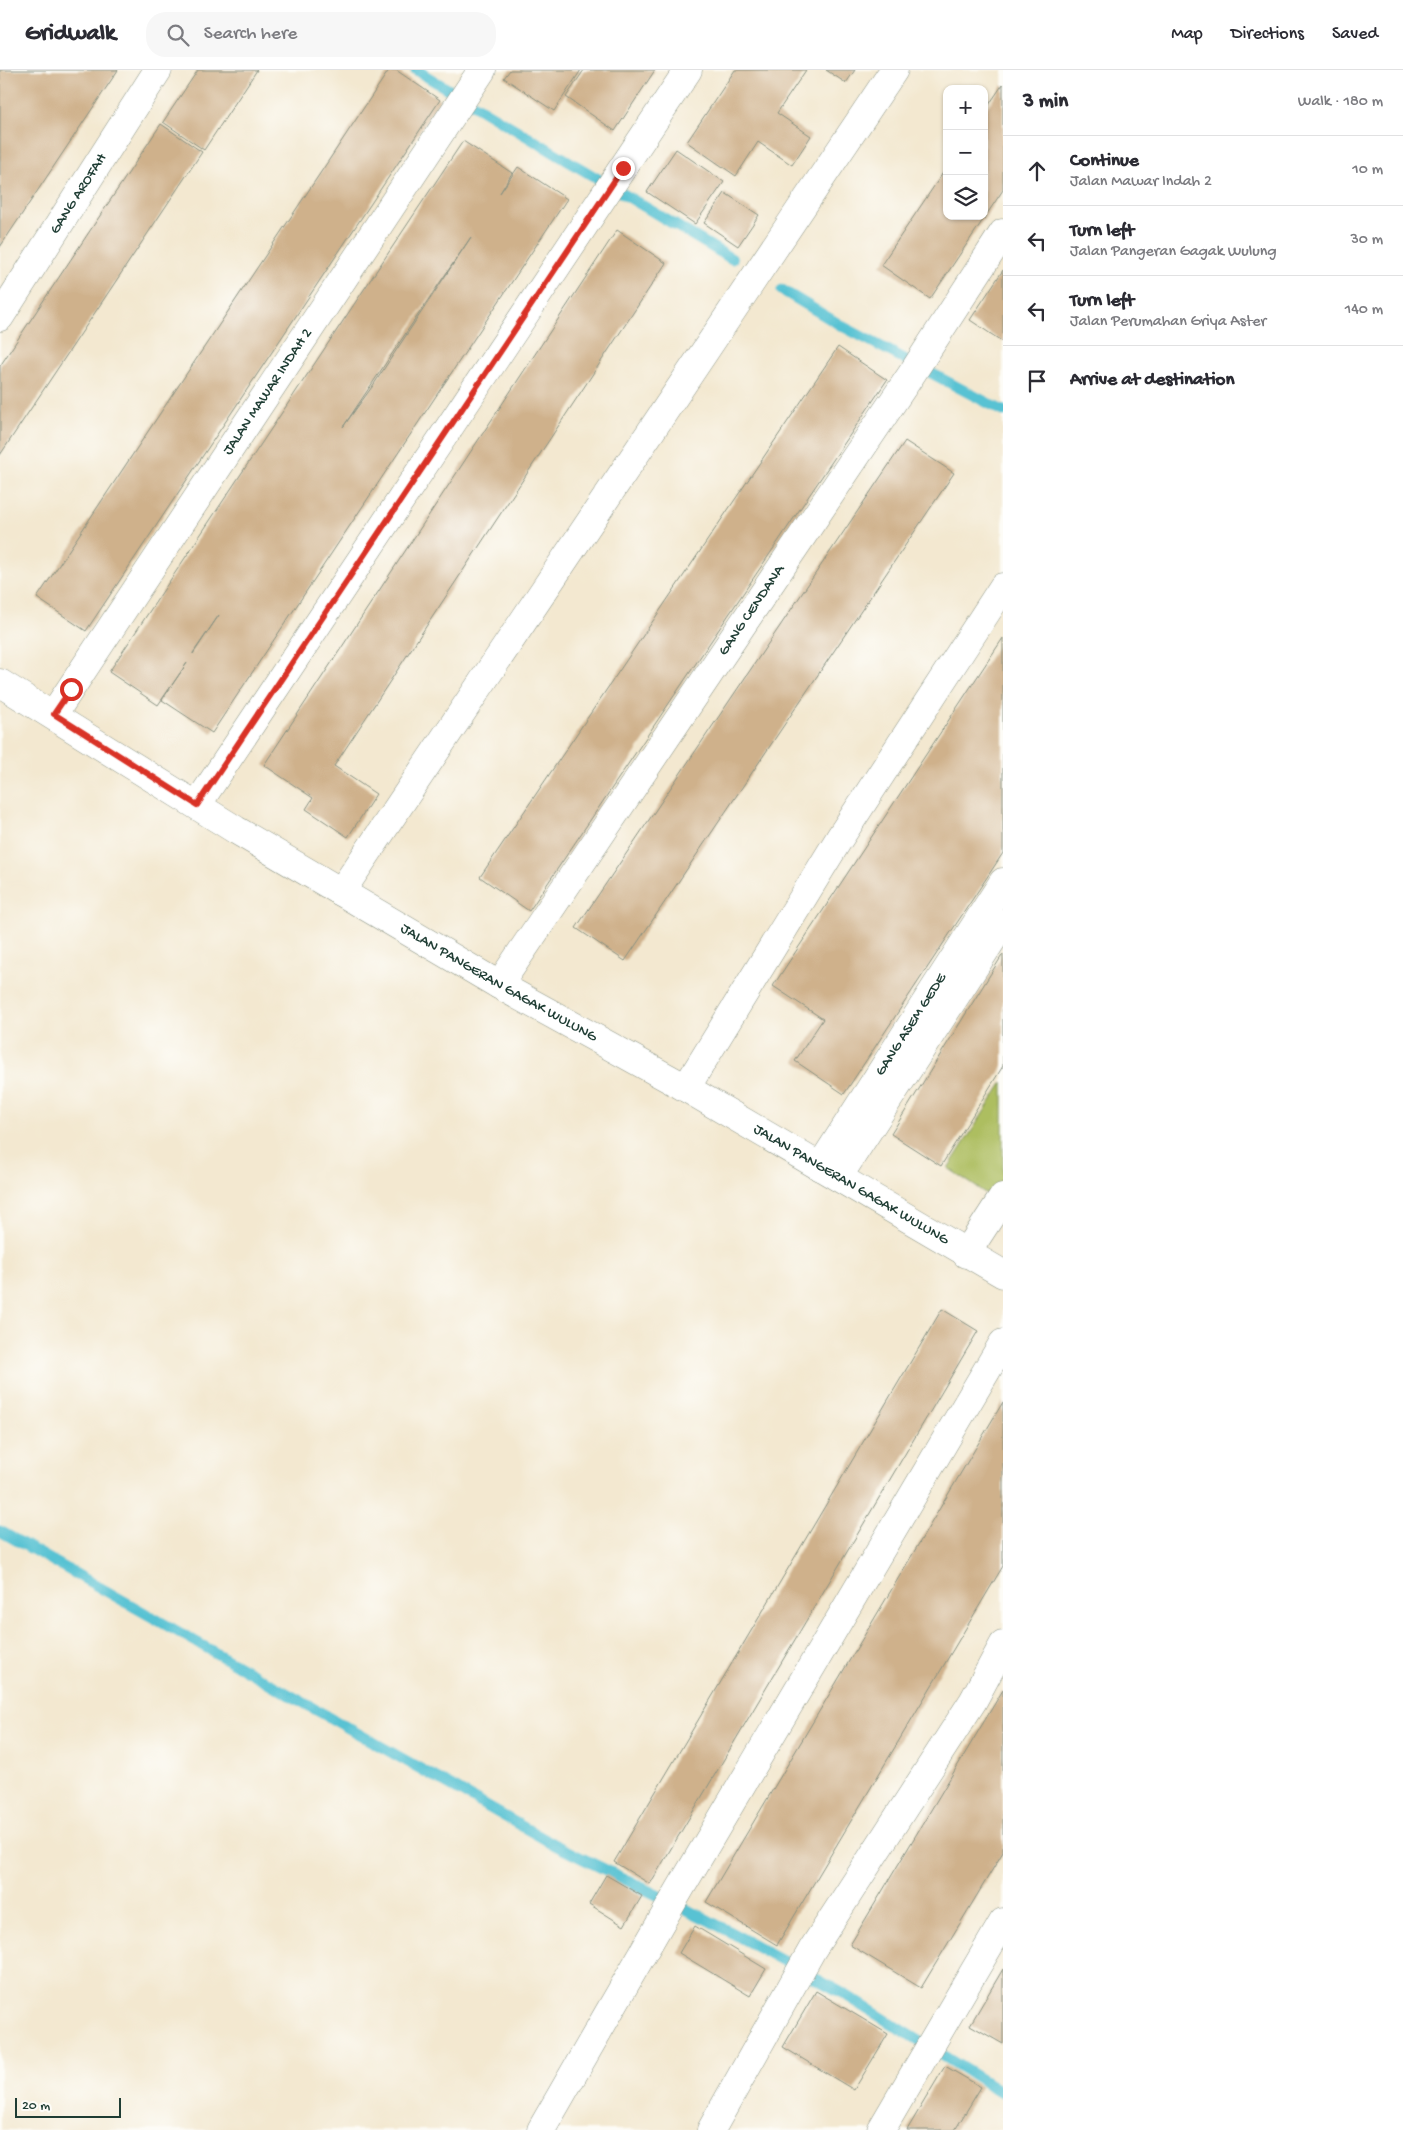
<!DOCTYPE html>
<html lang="en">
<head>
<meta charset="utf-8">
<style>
	body { margin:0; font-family:"Gochi Hand",sans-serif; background:#f7f7f7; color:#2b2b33 }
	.controls { position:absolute; right:15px; top:15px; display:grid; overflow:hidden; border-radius:10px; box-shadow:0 1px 4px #0004 }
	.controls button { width:45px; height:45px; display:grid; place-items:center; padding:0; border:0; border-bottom:1px solid #e1e1e2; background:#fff; color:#2b2b33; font:25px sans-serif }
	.scale { position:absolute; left:15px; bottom:12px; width:106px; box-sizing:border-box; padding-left:5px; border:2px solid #1f3d34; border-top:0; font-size:14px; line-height:18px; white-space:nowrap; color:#1f3d34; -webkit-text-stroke:4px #fdfcf7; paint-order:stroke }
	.stop { position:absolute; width:15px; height:15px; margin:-11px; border:4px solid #d93025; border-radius:50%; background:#fff }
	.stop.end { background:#d93025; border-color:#fff; box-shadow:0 1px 5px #0008 }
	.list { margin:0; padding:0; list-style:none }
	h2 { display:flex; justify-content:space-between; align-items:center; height:65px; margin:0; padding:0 20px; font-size:21px }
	h2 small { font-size:16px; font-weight:400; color:#7c7c81 }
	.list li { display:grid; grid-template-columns:32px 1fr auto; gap:15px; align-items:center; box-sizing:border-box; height:70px; padding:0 20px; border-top:1px solid #e1e1e2 }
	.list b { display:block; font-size:19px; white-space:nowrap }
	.list p { margin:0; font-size:16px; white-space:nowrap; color:#7c7c81 }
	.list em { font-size:16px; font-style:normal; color:#7c7c81 }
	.icon { flex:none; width:28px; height:28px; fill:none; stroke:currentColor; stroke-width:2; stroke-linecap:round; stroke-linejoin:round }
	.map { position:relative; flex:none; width:1003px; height:2060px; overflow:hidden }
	header { display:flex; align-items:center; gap:30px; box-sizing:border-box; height:70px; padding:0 25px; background:#fff; border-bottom:1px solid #e1e1e2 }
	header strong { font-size:24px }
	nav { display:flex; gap:28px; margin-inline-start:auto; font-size:18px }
	.search { width:350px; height:45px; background:#f7f7f7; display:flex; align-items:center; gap:12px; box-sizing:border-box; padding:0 18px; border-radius:20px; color:#7c7c81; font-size:19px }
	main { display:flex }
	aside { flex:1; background:#fff }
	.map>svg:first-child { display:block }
	.green { fill:#adbe61; stroke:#667e4a }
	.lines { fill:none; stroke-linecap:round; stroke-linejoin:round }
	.stream { stroke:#58c2d3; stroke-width:11 }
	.building { fill:#cfb18b; fill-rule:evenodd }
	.minor-casing { stroke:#899282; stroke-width:29 }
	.minor { stroke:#fff; stroke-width:28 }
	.route { stroke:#d93025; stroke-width:6 }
	.labels { text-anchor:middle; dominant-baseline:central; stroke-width:5; stroke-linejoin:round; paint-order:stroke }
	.street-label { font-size:15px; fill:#1f3d34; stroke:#fdfcf7 }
</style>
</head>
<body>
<header>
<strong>Gridwalk</strong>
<div class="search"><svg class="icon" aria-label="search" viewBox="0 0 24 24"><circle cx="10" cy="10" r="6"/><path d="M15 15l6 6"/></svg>Search here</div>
<nav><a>Map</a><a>Directions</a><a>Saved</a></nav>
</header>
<main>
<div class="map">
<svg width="1003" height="2060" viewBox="0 0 1003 2060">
	<rect width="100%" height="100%" fill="#fdfcf7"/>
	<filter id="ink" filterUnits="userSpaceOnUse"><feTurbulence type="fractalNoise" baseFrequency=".02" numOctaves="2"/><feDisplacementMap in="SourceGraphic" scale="10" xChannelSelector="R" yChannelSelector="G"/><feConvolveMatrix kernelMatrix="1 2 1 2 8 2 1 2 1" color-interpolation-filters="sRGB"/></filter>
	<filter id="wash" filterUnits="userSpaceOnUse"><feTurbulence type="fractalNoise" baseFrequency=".0096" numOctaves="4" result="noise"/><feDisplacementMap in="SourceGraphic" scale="20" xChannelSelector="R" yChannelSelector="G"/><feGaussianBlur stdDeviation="1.12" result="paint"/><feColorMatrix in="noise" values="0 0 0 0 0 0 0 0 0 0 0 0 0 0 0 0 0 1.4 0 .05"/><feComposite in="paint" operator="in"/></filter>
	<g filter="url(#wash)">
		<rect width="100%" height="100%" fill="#f3e8d0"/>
		<!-- green -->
		<path class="green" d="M1003 1012V1108L991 1127 948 1098Z"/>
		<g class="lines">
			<!-- stream -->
			<g class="stream">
				<path d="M416 0 732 189"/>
				<path d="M782 220 842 256 1003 341"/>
				<path d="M0 1461 555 1775 708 1850 844 1924 1003 2023"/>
			</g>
		</g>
		<g id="blocks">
			<!-- building -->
			<g class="building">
				<path d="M0 0H118L0 177Z"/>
				<path d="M198 0H257L204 80 163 52Z"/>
				<path d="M389 0H396L440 30 86 561 37 528Z"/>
				<path d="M510 0H581L554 41 504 8Z"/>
				<path d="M584 0H655L615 61 566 27Z"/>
				<path d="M735 0H806L777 43 811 66 792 95 758 72 736 106 687 72Z"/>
				<path d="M826 0H855L846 13Z"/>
				<path d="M1003 14V120L930 229 881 195 947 97V146H984V42Z"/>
				<path d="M161 54 202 82 0 385V296Z"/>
				<path d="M463 71 512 103 500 123 518 97 567 129 212 663 162 630 187 593 158 635 109 602ZM471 167 372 317 343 357 424 236ZM219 545 193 584V583Z"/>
				<path d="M676 79 724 112 695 154 647 122Z"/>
				<path d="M725 123 759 145 738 176 704 153Z"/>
				<path d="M617 160 666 193 334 696 376 724 348 767 306 739 313 728 264 695Z"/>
				<path d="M1003 200V272L970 250Z"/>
				<path d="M838 277 887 310 529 841 480 807Z"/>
				<path d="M905 371 954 403 625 891 576 858Z"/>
				<path d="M1003 568V783L844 1024 795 991 823 949 773 916Z"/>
				<path d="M1003 884V996L941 1096 891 1064Z"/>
				<path d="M942 1239 978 1261 650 1814 614 1792Z"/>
				<path d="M1003 1332V1496L777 1875 706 1832Z"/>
				<path d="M1003 1620V1782L921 1918 850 1875Z"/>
				<path d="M606 1805 642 1826 624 1856 589 1834Z"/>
				<path d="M695 1856 766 1899 750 1926 679 1883Z"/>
				<path d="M1003 1899V1974L970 1955Z"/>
				<path d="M816 1921 888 1964 854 2020 783 1977Z"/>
				<path d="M945 1996 981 2017 955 2060H907Z"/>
			</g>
		</g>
	</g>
	<g filter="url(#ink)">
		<use href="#blocks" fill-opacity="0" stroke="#899282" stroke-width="1"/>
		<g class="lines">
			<!-- minor casing -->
			<g class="minor-casing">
				<g id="minor">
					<path id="s1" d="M0 247 158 0"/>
					<path id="s2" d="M0 613 236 760 499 915 686 1018 1003 1204"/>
					<path id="s3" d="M53 645 482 0"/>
					<path d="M197 735 688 0"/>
					<path d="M341 822 894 0"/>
					<path id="s4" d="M499 915 911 305 1003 163"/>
					<path d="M686 1018 839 769 1003 517"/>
					<path id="s5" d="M820 1097 1003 812"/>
					<path d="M838 1107 1003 853"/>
					<path d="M966 1184 1003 1127"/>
					<path d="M541 2060 680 1819 1003 1273"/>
					<path d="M711 2060 812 1880 973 1631 1003 1575"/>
					<path d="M881 2060 1003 1852"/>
				</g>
			</g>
			<!-- minor -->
			<use href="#minor" class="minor"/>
		</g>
	</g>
	<g class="lines" filter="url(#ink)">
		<!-- route -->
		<path class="route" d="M71 619 54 644 197 735 623 98"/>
	</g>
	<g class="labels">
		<!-- street labels -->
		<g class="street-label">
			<text stroke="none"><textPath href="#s1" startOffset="146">GANG AROFAH</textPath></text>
			<text stroke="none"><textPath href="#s3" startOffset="388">JALAN MAWAR INDAH 2</textPath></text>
			<text stroke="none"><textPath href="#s4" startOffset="452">GANG CENDANA</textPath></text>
			<text stroke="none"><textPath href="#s2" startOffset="582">JALAN PANGERAN GAGAK WULUNG</textPath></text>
			<text stroke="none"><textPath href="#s5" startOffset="169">GANG ASEM GEDE</textPath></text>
			<text stroke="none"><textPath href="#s2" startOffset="988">JALAN PANGERAN GAGAK WULUNG</textPath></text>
		</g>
	</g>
</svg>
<div class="controls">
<button>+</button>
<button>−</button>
<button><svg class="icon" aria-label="layers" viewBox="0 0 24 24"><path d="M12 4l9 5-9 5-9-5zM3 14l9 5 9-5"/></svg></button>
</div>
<div class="scale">20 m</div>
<div class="stop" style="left:71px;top:619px"></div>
<div class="stop end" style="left:623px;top:98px"></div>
</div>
<aside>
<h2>3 min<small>Walk · 180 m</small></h2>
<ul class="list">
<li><svg class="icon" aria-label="ahead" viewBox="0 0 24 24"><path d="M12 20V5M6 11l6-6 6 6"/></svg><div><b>Continue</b><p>Jalan Mawar Indah 2</p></div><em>10 m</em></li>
<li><svg class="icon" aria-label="left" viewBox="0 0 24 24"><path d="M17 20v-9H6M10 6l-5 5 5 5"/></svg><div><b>Turn left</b><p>Jalan Pangeran Gagak Wulung</p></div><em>30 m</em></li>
<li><svg class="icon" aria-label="left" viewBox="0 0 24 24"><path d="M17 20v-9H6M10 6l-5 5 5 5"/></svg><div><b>Turn left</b><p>Jalan Perumahan Griya Aster</p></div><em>140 m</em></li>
<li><svg class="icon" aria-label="arrive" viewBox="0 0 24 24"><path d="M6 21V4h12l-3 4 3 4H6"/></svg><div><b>Arrive at destination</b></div></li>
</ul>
</aside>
</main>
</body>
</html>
